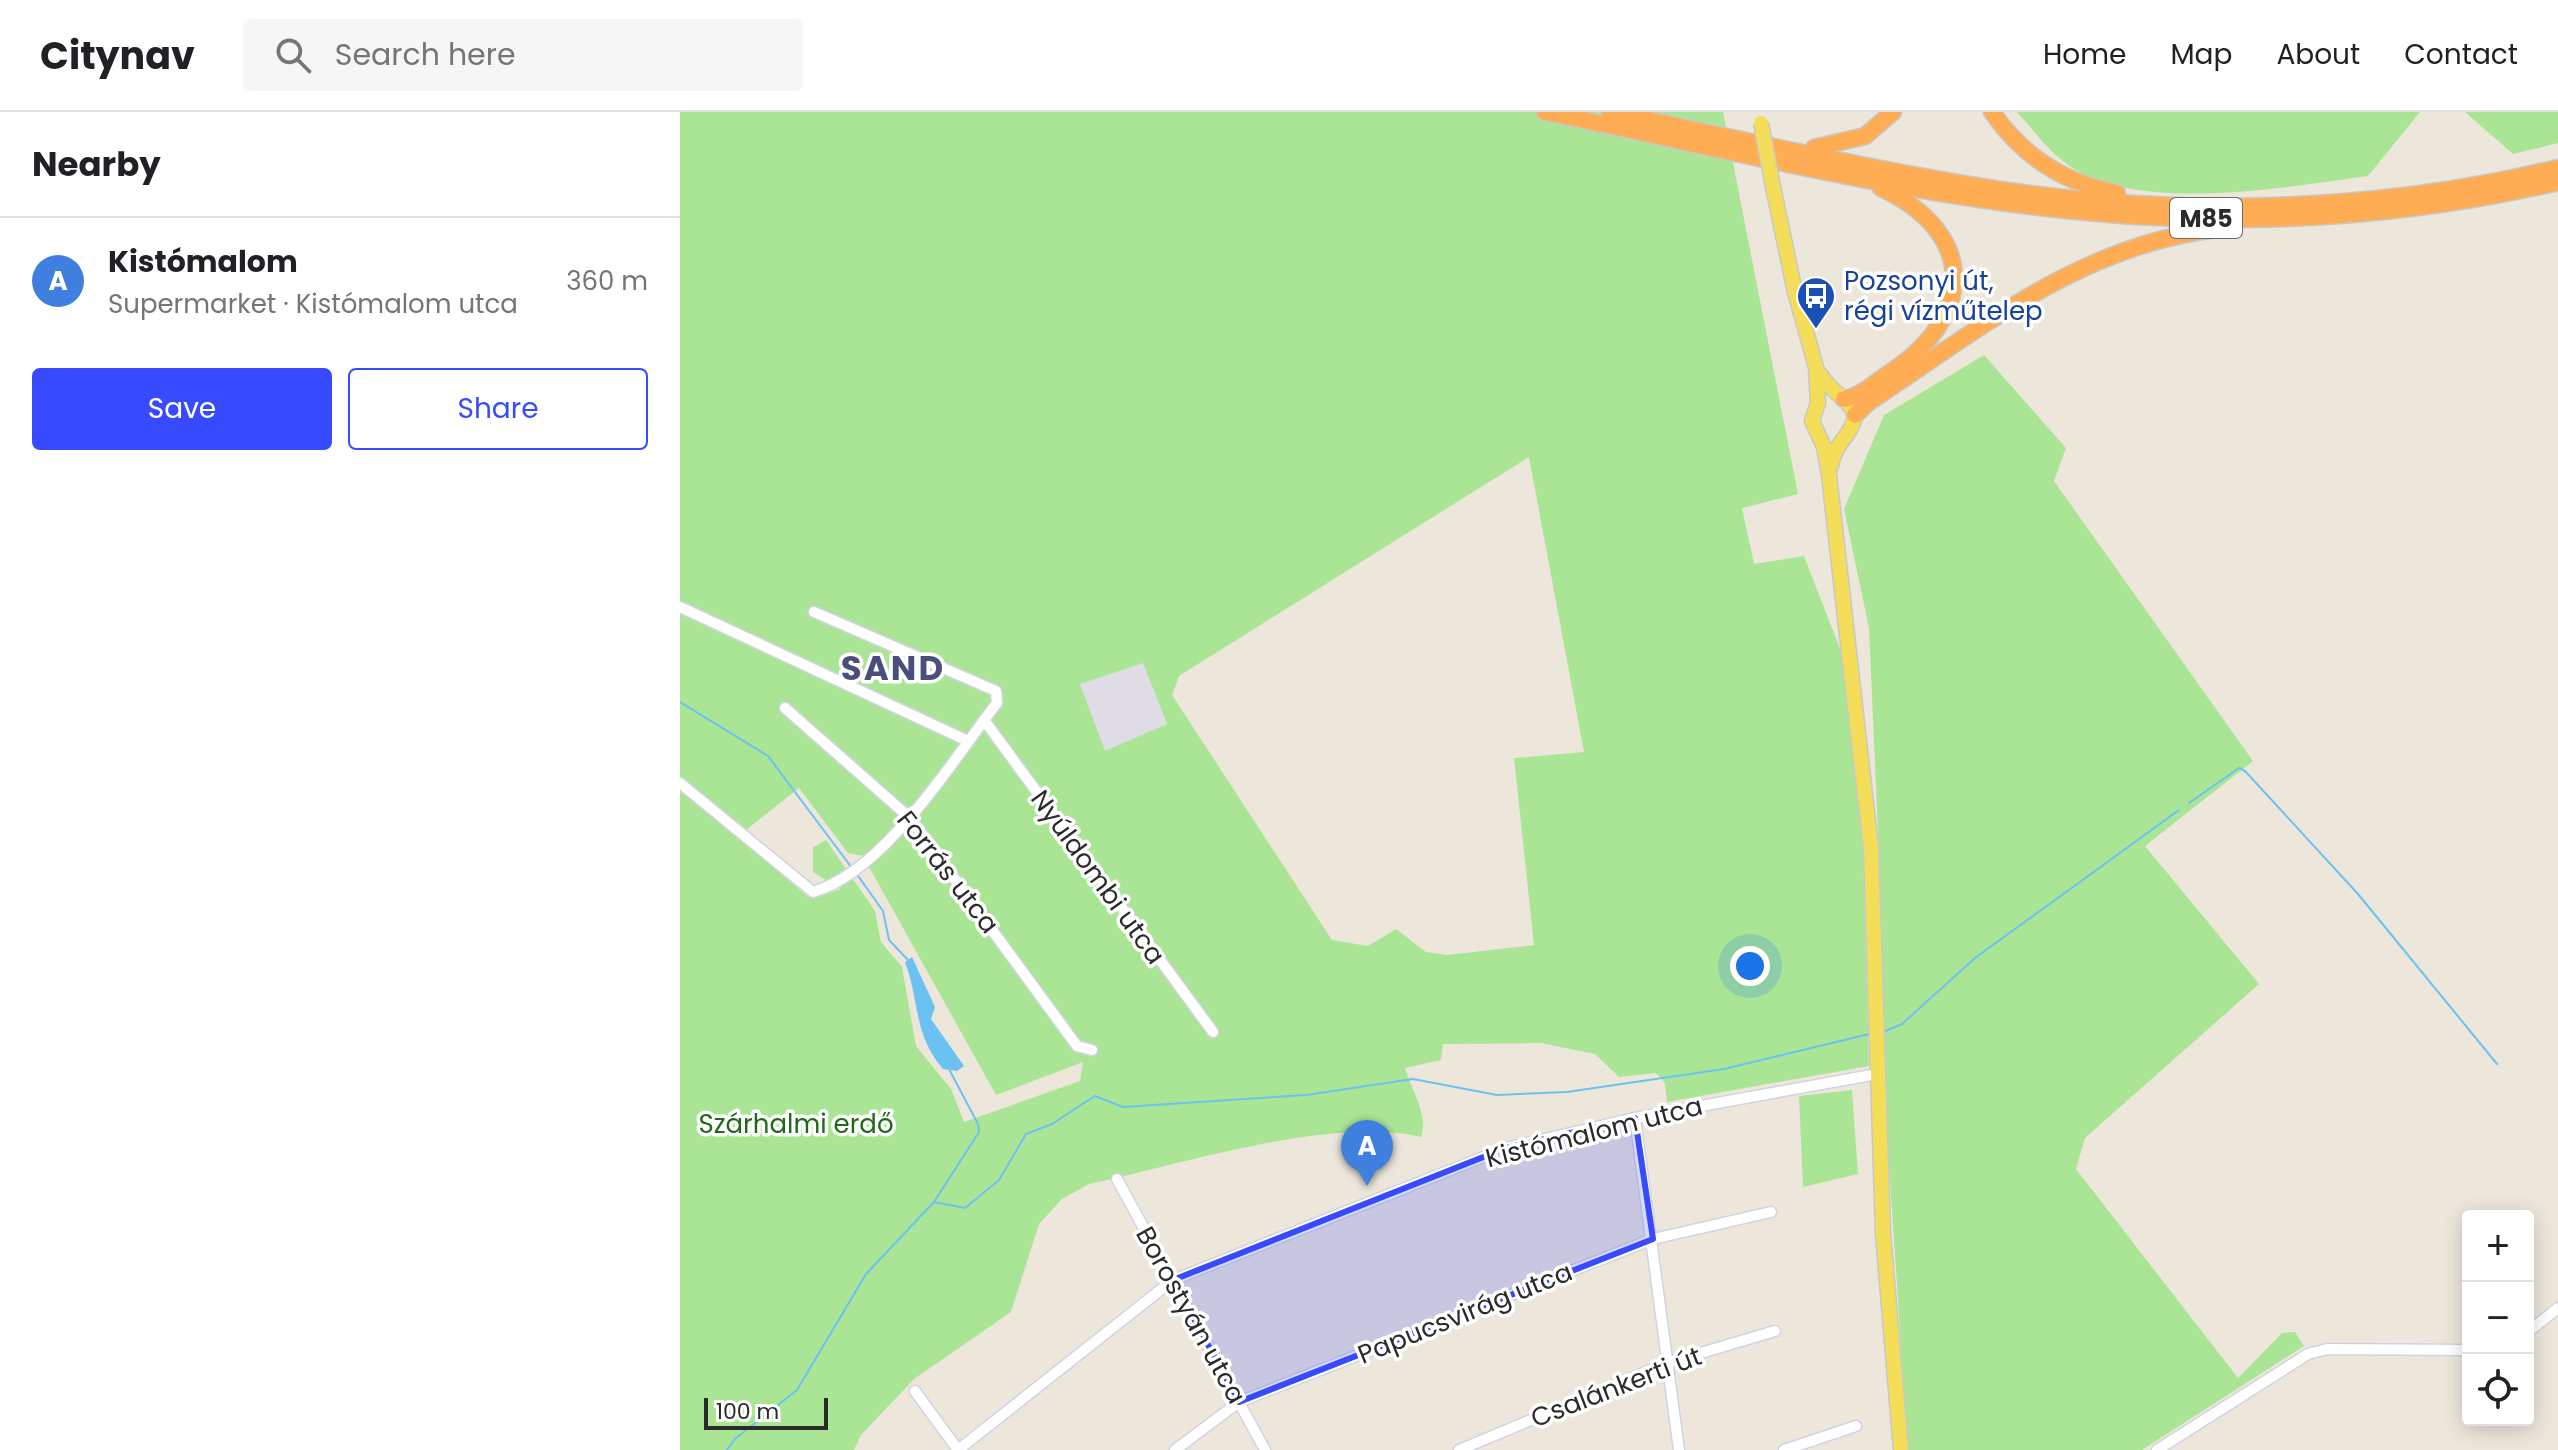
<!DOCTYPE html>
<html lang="en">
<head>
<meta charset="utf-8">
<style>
	body { margin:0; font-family:Poppins,sans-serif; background:#f6f6f6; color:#202124 }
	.controls { position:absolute; right:24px; bottom:24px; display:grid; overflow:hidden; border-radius:8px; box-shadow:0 4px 20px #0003 }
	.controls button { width:72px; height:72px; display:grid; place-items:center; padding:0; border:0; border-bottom:2px solid #e0e0e0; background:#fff; color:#202124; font:40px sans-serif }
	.scale { position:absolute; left:24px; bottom:20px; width:124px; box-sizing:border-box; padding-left:8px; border:4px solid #2a2a2a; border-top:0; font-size:22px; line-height:28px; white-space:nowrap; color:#2a2a2a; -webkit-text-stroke:6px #fff; paint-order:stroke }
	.you { position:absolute; left:1070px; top:854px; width:28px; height:28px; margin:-20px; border:6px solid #fff; border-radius:50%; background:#1a73e8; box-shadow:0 0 0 12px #1a73e833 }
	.badge { display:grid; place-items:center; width:52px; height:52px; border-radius:50%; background:#374afe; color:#fff; font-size:26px; font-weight:700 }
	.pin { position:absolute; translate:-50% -66px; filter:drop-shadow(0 2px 4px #0008) }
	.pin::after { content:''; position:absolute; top:42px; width:28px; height:24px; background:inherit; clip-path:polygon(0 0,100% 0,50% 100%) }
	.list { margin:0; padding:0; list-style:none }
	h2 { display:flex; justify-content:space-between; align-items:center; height:104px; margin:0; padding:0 32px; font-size:34px }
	h2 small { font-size:26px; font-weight:400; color:#757577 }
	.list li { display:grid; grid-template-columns:52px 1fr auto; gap:24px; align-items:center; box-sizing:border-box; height:128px; padding:0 32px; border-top:2px solid #e0e0e0 }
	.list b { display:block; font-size:30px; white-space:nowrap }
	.list p { margin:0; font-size:26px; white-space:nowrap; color:#757577 }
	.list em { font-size:26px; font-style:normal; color:#757577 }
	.actions { display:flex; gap:16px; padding:24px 32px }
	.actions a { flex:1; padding:18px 0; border:2px solid #374afe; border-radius:8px; text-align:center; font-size:28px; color:#374afe }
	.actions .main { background:#374afe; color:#fff }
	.icon { flex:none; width:44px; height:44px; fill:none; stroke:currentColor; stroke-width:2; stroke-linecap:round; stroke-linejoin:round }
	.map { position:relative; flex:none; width:1878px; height:1338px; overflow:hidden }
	header { display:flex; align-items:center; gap:48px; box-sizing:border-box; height:112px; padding:0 40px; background:#fff; border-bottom:2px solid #e0e0e0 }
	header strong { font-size:38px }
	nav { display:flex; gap:44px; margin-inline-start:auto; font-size:28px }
	.search { width:560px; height:72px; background:#f6f6f6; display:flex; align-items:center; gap:20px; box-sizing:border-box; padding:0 28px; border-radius:8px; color:#757577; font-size:30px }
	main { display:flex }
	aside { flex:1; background:#fff }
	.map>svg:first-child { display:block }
	.industrial { fill:#dfdce5 }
	.green { fill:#aae596; fill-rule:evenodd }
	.water { fill:#6bc2f2 }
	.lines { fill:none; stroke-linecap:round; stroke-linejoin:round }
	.stream { stroke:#6bc2f2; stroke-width:2 }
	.minor-casing { stroke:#d1d3e3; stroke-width:13 }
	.major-casing { stroke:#c8c8c8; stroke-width:17 }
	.highway-casing { stroke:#c8c8c8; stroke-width:19 }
	.minor { stroke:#fff; stroke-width:10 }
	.major { stroke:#f4de59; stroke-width:14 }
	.highway { stroke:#ffad54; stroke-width:16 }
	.major-bridge-casing { stroke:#c8c8c8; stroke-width:17; stroke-linecap:butt }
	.major-bridge { stroke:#f4de59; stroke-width:14 }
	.marked { fill:#374afe; fill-opacity:0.2; stroke:#374afe; stroke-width:6; stroke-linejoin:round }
	.labels { text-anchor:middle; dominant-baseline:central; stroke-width:7; stroke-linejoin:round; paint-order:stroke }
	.shield { fill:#fff; stroke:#6a6a6a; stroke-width:2 }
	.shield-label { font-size:24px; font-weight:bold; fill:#2a2a2a }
	.transit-label { font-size:26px; fill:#164399; stroke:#fff; text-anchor:start }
	.street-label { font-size:26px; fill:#2a2a2a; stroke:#fff }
	.park-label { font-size:26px; fill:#216918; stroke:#fff }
	.district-label { font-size:34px; font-weight:bold; letter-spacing:2px; fill:#494e7c; stroke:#fff }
</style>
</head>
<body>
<header>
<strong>Citynav</strong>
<div class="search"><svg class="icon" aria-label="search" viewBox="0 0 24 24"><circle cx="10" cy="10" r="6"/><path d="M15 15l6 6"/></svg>Search here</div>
<nav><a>Home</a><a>Map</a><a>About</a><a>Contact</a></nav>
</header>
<main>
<aside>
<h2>Nearby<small></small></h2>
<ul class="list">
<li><span class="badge" style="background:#3f7fe0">A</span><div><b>Kistómalom</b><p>Supermarket · Kistómalom utca</p></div><em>360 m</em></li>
</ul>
<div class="actions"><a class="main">Save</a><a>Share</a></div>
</aside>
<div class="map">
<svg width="1878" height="1338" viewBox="0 0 1878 1338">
	<rect width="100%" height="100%" fill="#ede7db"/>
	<!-- industrial -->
	<path class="industrial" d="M463 550 487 612 425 640 400 572Z"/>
	<!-- green -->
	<g class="green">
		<path d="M0 0H1043L1118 382 1062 396 1074 452 1124 444 1162 542 1183 736 1189 954 987 990 985 971 976 961 939 965 915 942 861 931 763 932 761 948 725 956C731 979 749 1001 741 1025 652 1004 501 1052 409 1072L382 1087 359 1112 331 1200 234 1267 181 1323 174 1338H0V675L128 785 142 784 160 777 133 760V735L146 728 195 799 201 830 222 855 236 934 271 977 284 1010 400 969 403 950 316 983 183 744 168 741 119 676 66 718 0 664ZM849 345 904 640 834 646 854 833 767 843 746 840 716 817 688 834 652 828 492 583 499 564ZM463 551 487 612 425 639 400 572Z"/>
		<path d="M1337 0H1740L1688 64C1607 75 1449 104 1383 49 1366 36 1352 16 1337 0Z"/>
		<path d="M1785 0H1878V31L1833 42Z"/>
		<path d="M1304 243 1386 336 1374 369 1573 649 1465 734 1579 872 1405 1026 1396 1057 1558 1266 1602 1221 1615 1220 1624 1234 1462 1338H1228L1204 979 1200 767 1189 516 1164 397 1204 303Z"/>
		<path d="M1172 978 1178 1062 1123 1075 1119 984Z"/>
	</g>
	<!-- water -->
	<path class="water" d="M232 845 255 895 251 907 284 954 277 959 263 957C233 922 240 890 225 850Z"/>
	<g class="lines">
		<!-- stream -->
		<g class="stream">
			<path d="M0 590 88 644 172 756"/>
			<path d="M1509 691 1559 656 1565 659 1678 782 1817 952"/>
			<path d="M176 761 203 799 209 828 229 849"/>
			<path d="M1203 920 1222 912 1295 846 1499 698"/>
			<path d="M254 1090 285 1096 319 1068 346 1022 372 1012 415 984 443 995 626 983 733 967 817 983 887 980 1044 957 1189 922"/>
			<path d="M47 1338 55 1327 117 1278 186 1162 254 1090 299 1020 298 1012 270 959"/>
		</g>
		<!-- minor casing -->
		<g class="minor-casing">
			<g id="minor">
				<path d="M0 495 288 629"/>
				<path d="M105 596 230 706 397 934 412 938"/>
				<path d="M304 608 533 920"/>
				<path d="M0 671 133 780C205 759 272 649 317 591L316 579 134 500"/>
				<path d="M955 1006 999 1338"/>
				<path d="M437 1067 585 1338"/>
				<path d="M1848 1220 1878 1196"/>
				<path d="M235 1279 278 1338"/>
				<path d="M278 1338 493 1168 826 1036 955 1006 1197 962"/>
				<path d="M495 1338 559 1290 973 1127 1091 1100"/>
				<path d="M779 1338 987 1251 1095 1219"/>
				<path d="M1104 1338 1176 1314"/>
				<path d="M1477 1338 1628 1242 1647 1237 1788 1238"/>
			</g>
		</g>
		<!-- major casing -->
		<g class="major-casing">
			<g id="major">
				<path d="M1093 75 1115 180 1136 255 1138 291 1132 309 1144 335 1149 363 1191 736 1203 1121 1221 1338"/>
				<path d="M1140 262C1151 281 1170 287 1175 303 1173 323 1155 329 1151 354"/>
			</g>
		</g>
		<!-- highway casing -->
		<g class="highway-casing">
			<g id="highway">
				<path d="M865 0C1060 40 1257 92 1456 104 1597 113 1740 102 1878 70"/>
				<path d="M930 0C1064 28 1199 60 1335 80 1515 105 1701 99 1878 56"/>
				<path d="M1312 0C1342 44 1385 71 1437 81"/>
				<path d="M1134 36 1185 24 1213 0"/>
				<path d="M1164 287C1181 285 1197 269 1211 260 1296 203 1297 121 1201 76"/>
				<path d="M1175 303 1189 290C1302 215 1406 129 1546 116"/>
			</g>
		</g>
		<!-- minor -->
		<use href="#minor" class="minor"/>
		<!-- major -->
		<use href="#major" class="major"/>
		<!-- highway -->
		<use href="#highway" class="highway"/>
		<!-- major-bridge casing -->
		<g class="major-bridge-casing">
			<path id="major-bridge" d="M1081 11 1093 75"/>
		</g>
		<!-- major-bridge -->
		<use href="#major-bridge" class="major-bridge"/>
	</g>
	<!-- marked area -->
	<path class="marked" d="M955 1006 973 1127 559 1290 493 1168 826 1036Z"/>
	<!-- icons -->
	<defs>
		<g id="bus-pin" transform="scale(2)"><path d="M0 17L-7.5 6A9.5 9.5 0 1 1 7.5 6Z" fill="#1a4fb4" stroke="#fff"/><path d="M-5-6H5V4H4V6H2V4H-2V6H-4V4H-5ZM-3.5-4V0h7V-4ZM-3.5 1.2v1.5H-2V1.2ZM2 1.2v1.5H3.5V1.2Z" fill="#fff"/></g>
	</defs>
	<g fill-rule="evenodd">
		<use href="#bus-pin" x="1136" y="184"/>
	</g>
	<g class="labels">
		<!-- shield labels -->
		<rect class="shield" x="1490" y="86" width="72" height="40" rx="6"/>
		<g class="shield-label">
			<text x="1526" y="106">M85</text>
		</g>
		<!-- transit labels -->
		<g class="transit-label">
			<text x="1164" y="169">Pozsonyi út,<tspan x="1164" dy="30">régi vízműtelep</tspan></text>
		</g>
		<!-- street labels -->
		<g class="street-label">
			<text transform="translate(268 760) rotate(52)">Forrás utca</text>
			<text transform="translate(418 765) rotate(54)">Nyúldombi utca</text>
			<text transform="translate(914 1020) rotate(-14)">Kistómalom utca</text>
			<text transform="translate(785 1201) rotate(-22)">Papucsvirág utca</text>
			<text transform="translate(511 1203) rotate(61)">Borostyán utca</text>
			<text transform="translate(936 1275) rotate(-21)">Csalánkerti út</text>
		</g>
		<!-- park labels -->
		<g class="park-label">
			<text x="116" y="1012">Szárhalmi erdő</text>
		</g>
		<!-- district labels -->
		<g class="district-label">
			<text x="213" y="556">SAND</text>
		</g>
	</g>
</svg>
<div class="controls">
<button>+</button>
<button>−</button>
<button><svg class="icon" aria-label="locate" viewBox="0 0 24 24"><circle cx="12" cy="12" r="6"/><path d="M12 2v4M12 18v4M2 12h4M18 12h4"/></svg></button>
</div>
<div class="scale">100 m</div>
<div class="you"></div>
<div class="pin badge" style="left:687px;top:1074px;background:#3f7fe0">A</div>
</div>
</main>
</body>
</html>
